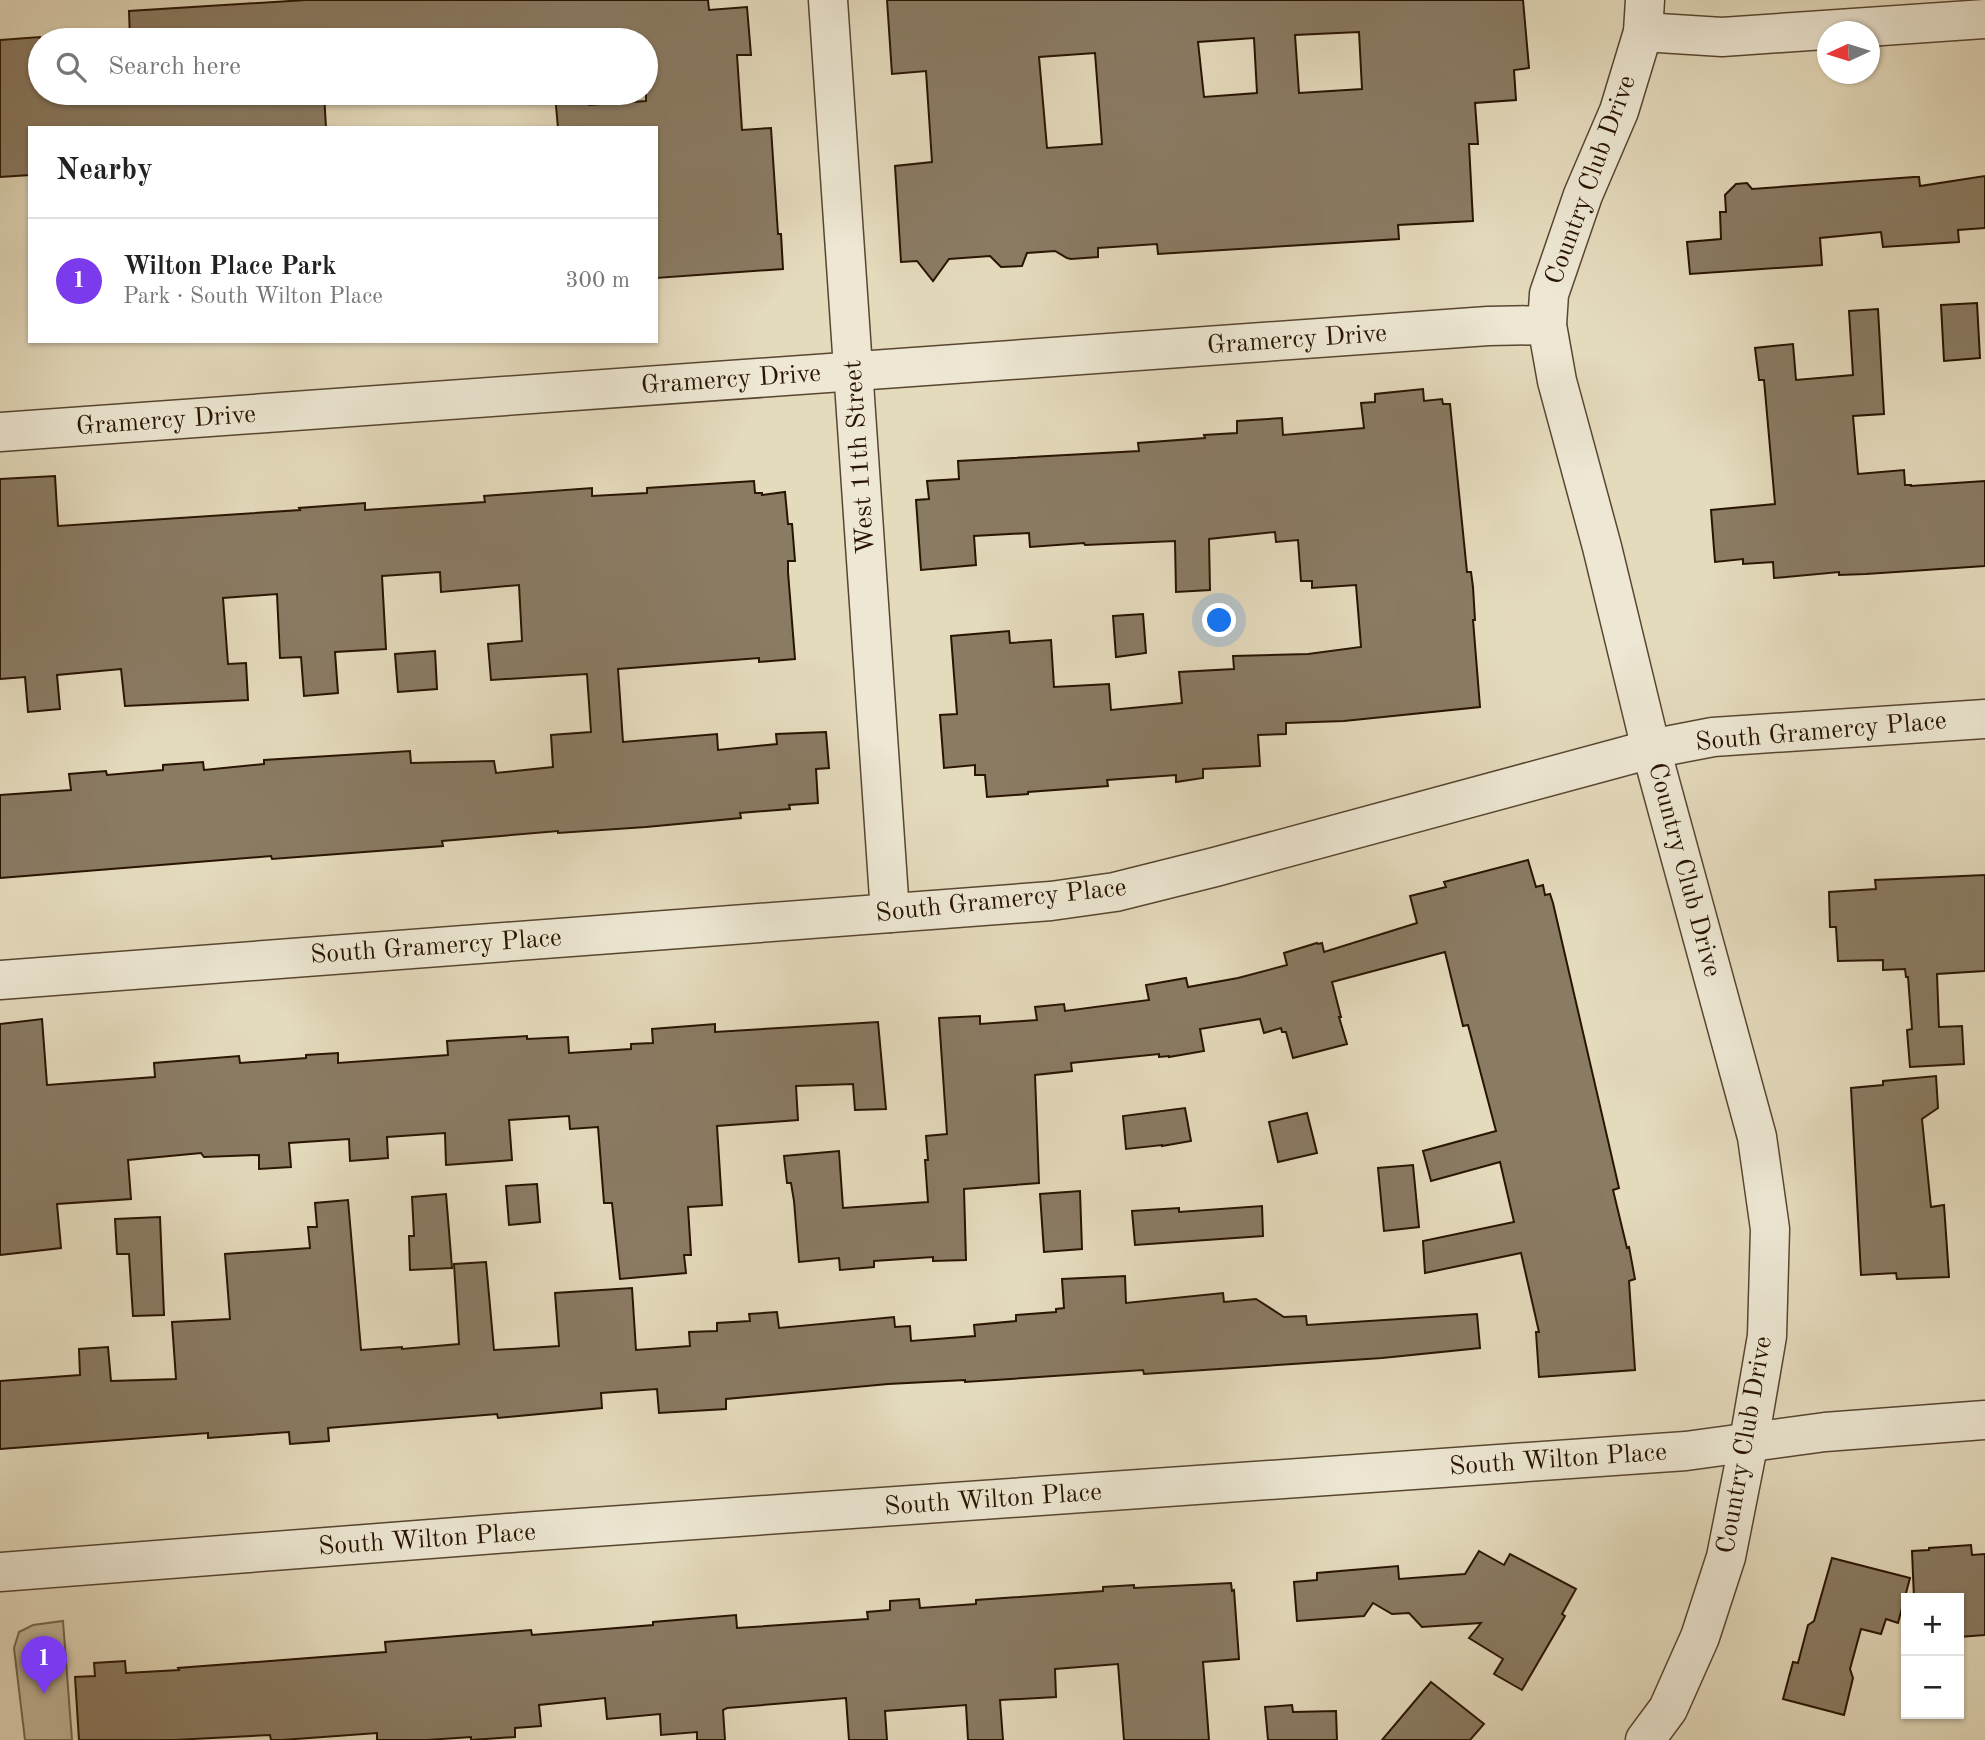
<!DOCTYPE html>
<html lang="en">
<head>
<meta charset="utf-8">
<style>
	body { margin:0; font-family:"Old Standard TT",serif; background:#f6f6f6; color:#222 }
	.controls { position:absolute; right:21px; bottom:21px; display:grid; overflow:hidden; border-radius:0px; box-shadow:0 2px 5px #0004 }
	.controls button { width:63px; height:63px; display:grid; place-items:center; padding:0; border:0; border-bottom:2px solid #e0e0e0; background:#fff; color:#222; font:35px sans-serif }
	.compass { position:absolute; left:1817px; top:21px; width:63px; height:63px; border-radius:50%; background:#fff; box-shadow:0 2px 5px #0004; rotate:266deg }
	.you { position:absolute; left:1220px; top:621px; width:24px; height:24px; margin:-18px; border:5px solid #fff; border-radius:50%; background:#1a73e8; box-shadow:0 0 0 10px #1a73e833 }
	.badge { display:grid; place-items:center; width:46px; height:46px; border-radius:50%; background:#7c3aed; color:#fff; font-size:23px; font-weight:700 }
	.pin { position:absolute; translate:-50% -58px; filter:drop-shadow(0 2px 4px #0008) }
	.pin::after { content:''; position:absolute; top:37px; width:24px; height:21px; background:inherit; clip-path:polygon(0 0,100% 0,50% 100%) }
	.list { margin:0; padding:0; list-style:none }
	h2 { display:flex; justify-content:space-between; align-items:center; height:91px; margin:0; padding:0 28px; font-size:30px }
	h2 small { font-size:23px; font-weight:400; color:#767676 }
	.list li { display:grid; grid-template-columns:46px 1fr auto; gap:21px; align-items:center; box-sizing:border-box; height:126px; padding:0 28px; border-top:2px solid #e0e0e0 }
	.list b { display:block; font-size:26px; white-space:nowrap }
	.list p { margin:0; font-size:23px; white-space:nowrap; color:#767676 }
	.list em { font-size:23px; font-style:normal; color:#767676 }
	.icon { flex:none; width:38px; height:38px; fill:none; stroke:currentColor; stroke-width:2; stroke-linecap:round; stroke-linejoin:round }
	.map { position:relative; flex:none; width:1985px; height:1740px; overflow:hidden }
	.search { position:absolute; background:#fff; box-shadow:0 2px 5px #0004; left:28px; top:28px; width:630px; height:77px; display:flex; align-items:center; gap:18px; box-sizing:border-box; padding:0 24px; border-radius:38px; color:#767676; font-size:26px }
	.panel { position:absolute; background:#fff; box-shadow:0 2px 5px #0004; left:28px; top:126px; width:630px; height:217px; border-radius:0px }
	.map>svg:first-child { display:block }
	.green { fill:#c4b89c; stroke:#76664f; stroke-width:2 }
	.building { fill:#8a7b63; stroke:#291402; stroke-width:2; fill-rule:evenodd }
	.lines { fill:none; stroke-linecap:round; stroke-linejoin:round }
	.minor-casing { stroke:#584630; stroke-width:41 }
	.tertiary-casing { stroke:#584630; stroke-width:41 }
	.minor { stroke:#ede7d3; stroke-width:38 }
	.tertiary { stroke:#ede7d3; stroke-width:38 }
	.labels { text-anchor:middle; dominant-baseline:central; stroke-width:5; stroke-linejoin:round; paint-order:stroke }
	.street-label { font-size:26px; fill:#291402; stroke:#ede7d3 }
</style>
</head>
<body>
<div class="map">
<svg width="1985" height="1740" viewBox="0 0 1985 1740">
	<rect width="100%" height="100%" fill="#e4dabc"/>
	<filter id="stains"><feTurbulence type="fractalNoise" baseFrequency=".00286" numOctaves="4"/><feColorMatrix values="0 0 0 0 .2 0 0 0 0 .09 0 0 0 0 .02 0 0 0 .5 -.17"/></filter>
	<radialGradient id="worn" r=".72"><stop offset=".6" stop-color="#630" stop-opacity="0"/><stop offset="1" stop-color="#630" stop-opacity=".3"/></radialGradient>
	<!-- green -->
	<path class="green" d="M63 1621 72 1740H25L14 1648 19 1632 33 1625Z"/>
	<!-- building -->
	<g class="building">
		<path d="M306 0H708L709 10 747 7 751 55H737L742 130 771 128 778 234H781L783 269 656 278V128H558L555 95 588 93 589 105 646 101V40H130L129 11Z"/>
		<path d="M887 0H1523L1529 68 1514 70 1516 100 1475 103 1478 144H1469L1473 221 1398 225 1399 239 1158 254 1157 244 1098 248V257L1071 259 1067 258 1055 251 1027 253 1022 266 1001 267 990 256 949 259 933 281 917 261 901 262 895 166 932 162 926 71 892 74ZM1359 32 1362 89 1299 93 1295 35ZM1254 38 1257 93 1204 97 1198 42ZM1095 53 1102 144 1047 148 1039 57Z"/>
		<path d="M40 37V93H324L326 128H30V175L0 177V40Z"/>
		<path d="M1985 176V228L1958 230 1959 242 1883 247 1881 232 1820 238 1822 265 1690 274 1687 242 1721 239 1720 212H1726L1725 195 1736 184 1747 183 1752 189 1914 177H1919L1920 186Z"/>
		<path d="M1977 303 1980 358 1944 361 1941 305Z"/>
		<path d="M1878 309 1884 414 1853 416 1858 474 1904 470 1905 485H1911V486L1985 481V566L1866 574 1839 575V572L1774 578 1773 562 1743 564V559L1715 562 1711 510 1775 504 1764 380H1759L1755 348 1793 344 1796 380 1853 375 1849 311Z"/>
		<path d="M1423 389 1424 401 1442 399 1443 404H1450L1467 572H1471L1473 587 1475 620H1473L1480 707 1344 721 1286 723V734L1258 735 1260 766 1203 769V778L1176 782V775L1107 780 1108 786 1028 792V794L987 797 985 775H975V765L944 768 940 715 957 714 951 636 1009 631 1010 643 1051 640 1054 687 1109 684 1111 710 1182 703 1179 672 1234 669 1233 656 1308 654 1361 647 1356 585 1312 588V581H1301L1298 540 1276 542 1275 532 1209 539 1210 590 1176 592 1175 541 1085 545 1084 543 1030 547 1029 533 974 536 976 565 921 570 916 500 929 499 927 481 959 479 958 461 1139 451 1138 443 1205 438 1204 435 1237 433V421L1282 418 1283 435 1364 428 1361 403 1375 402V394Z"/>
		<path d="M55 476 58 526 300 510 299 508 365 503V510L485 502 484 496 592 488V496L647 493V488L754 481 755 493H762V495L785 492 788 524H792L795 561H788V572L795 659 759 662V658L618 669 623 742 717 734 718 750 777 744 776 734 826 732 829 768 816 769 818 803 789 805 790 809 740 813 741 818 646 827 558 833V831L442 841 443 846 272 859 271 856 0 878V795L71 790 69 774 106 771 107 775 163 770V765L203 762 204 770 264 764V760L410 751 411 763 494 761 496 773 553 767 551 735 591 732 587 674 491 680 488 644 522 641 519 585 441 592 440 572 382 576 386 649 335 652 338 693 304 696 301 657 280 658 277 594 223 598 228 664 246 663 248 700 125 706 121 669 57 675 60 709 28 712 25 677 0 679V479Z"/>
		<path d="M1143 614 1146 653 1116 657 1113 616Z"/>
		<path d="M435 651 437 689 398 692 395 654Z"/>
		<path d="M1528 860 1536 887 1543 885 1545 895 1550 894 1553 903 1619 1188 1613 1190 1627 1248 1629 1247 1635 1279 1629 1281 1635 1370 1539 1377 1536 1332H1539L1521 1253 1425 1273 1423 1241 1514 1222 1500 1162 1431 1181 1423 1151 1496 1131 1468 1025 1463 1026 1445 952 1332 982 1341 1017H1339L1347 1044 1293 1058 1286 1032H1282L1281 1028 1264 1033 1260 1019 1200 1029 1204 1051 1169 1057V1056L1159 1057V1054L1071 1063 1072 1071 1035 1075 1039 1183 964 1189 966 1260 933 1261V1257L874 1261V1267L840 1270 839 1258 799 1262 794 1201 791 1183H787L784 1156 839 1151 843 1208 928 1202 925 1160H928L926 1136 947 1134 939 1018 980 1016V1024L1037 1020 1035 1007 1064 1004 1065 1011 1149 1000 1146 985 1186 978 1188 987 1238 978 1287 965 1284 953 1317 943 1318 944 1322 943 1324 952 1417 923 1410 896 1446 887 1444 882Z"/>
		<path d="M1985 875V971L1937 974 1939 1027 1962 1026 1964 1064 1910 1067 1907 1030 1912 1029 1908 977H1906L1905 969 1883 970V960L1838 961 1836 927H1830L1829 892 1876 889 1875 880Z"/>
		<path d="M42 1019 47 1085 155 1077 154 1063 239 1056 240 1063 306 1058V1055L338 1053V1063L448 1055 447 1041 527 1036V1039L568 1037 569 1053 631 1049V1044L653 1043 652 1029 715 1024V1032L878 1022 886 1109 855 1110 853 1084 796 1086 798 1120 717 1126 722 1205 688 1207 691 1255H684L686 1273 620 1279 612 1203H604L598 1127 570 1129 569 1116 509 1120 512 1160 446 1165 445 1133 387 1137 388 1158 350 1161 349 1139 289 1143 291 1167 259 1169V1155L204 1157 201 1153 128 1160 131 1199 57 1204 61 1248 0 1255V1024Z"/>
		<path d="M1936 1076 1938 1108 1922 1119 1931 1207 1944 1205 1949 1277 1897 1279 1896 1273 1861 1275 1851 1088 1883 1085V1081Z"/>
		<path d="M1185 1108 1191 1141 1162 1146V1145L1126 1149 1123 1116Z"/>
		<path d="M1307 1113 1317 1153 1278 1162 1269 1122Z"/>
		<path d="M1413 1165 1419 1227 1384 1231 1378 1168Z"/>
		<path d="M537 1184 540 1222 509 1225 506 1186Z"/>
		<path d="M1080 1191 1082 1249 1044 1252 1040 1194Z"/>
		<path d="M446 1194 452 1268 410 1270 409 1236H414L412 1197Z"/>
		<path d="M348 1200 361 1350 402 1347V1349L459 1344 454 1264 486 1262 494 1350 559 1346 555 1293 632 1288 636 1350 690 1346 689 1332 717 1331V1323L750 1321 749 1314 777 1312 779 1328 894 1317 895 1327 910 1326 911 1341 975 1336 974 1325 1016 1321V1315L1056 1312V1309L1064 1308 1062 1279 1125 1276 1126 1303 1223 1293 1224 1302 1256 1299 1284 1317 1306 1316 1307 1325 1477 1314 1480 1348 1382 1358 1144 1374 1143 1370 965 1382V1380L888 1384 726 1399V1409L659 1413 657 1389 601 1393 602 1408 498 1418 497 1414 339 1427 328 1428 329 1441 290 1444 289 1432 208 1438V1433L0 1449V1381L80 1375 79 1349 108 1347 111 1381 176 1379 172 1322 230 1319 225 1254 310 1248 308 1227H317L315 1203Z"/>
		<path d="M1262 1206 1263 1236 1135 1245 1132 1211 1179 1208V1212Z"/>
		<path d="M160 1217 164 1315 133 1316 129 1254H117L115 1219Z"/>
		<path d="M1971 1545 1972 1555 1985 1554V1635L1959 1637V1598H1914L1912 1551 1929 1550V1548Z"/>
		<path d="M1479 1551 1504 1565 1510 1554 1576 1589 1562 1614 1565 1616 1522 1690 1494 1674 1503 1659 1469 1638 1481 1623 1422 1627 1409 1613 1392 1614 1373 1603 1364 1616 1297 1621 1294 1582 1317 1580V1573L1398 1566 1399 1579 1465 1574Z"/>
		<path d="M1832 1558 1910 1578 1898 1623 1886 1619 1881 1634 1861 1629 1850 1669 1853 1678 1844 1715 1783 1699 1793 1662 1798 1663 1808 1625 1814 1621Z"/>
		<path d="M1231 1583 1232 1591 1234 1590 1239 1659 1203 1662 1209 1740H1124L1118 1664 1055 1669 1056 1697 1000 1700 1003 1740H968L966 1705 885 1711 887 1740H849L846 1698 727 1708 723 1710 725 1740H697V1732L661 1735 660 1714 607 1719 605 1698 539 1705 541 1726 515 1728V1737L471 1740V1737L427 1740H377V1733L282 1740H271L270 1735 174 1740H79L75 1677 95 1676 94 1663 125 1661 126 1673 179 1670 178 1668 386 1652 385 1642 531 1630 532 1635 653 1625V1622L736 1615 737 1628 868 1619 867 1612 890 1610V1601L919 1599 920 1608 976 1604V1600L1103 1591V1587L1134 1585V1588Z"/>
		<path d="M1431 1682 1484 1724 1470 1740H1382Z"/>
		<path d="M1292 1705 1293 1712 1336 1711 1337 1740H1268L1265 1707Z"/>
	</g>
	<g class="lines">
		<!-- minor casing -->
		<g class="minor-casing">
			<g id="minor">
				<path d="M1643 32 1722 37 1985 19"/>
				<path d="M0 432 1488 326 1547 325"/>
				<path d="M0 980 1051 901 1115 892 1215 867 1651 749 1713 737 1985 719"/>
				<path d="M0 1572 522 1532 1686 1451 1825 1432 1985 1420"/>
			</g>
		</g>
		<!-- tertiary casing -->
		<g class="tertiary-casing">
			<g id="tertiary">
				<path d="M828 0 890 913"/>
				<path d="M1645 1740 1668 1709 1700 1637 1726 1557 1749 1441 1767 1336 1770 1229 1757 1137 1651 749 1602 547 1557 381 1547 325 1549 294 1583 195 1619 111 1643 32 1645 0"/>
			</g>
		</g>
		<!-- minor -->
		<use href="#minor" class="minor"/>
		<!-- tertiary -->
		<use href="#tertiary" class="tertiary"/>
	</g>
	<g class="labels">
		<!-- street labels -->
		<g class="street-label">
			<text transform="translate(1591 180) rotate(-70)">Country Club Drive</text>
			<text transform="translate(1297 340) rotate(-4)">Gramercy Drive</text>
			<text transform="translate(731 380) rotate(-4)">Gramercy Drive</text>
			<text transform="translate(166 421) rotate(-4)">Gramercy Drive</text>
			<text transform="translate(860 457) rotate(-94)">West 11th Street</text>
			<text transform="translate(1821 732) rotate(-5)">South Gramercy Place</text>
			<text transform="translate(1684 870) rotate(75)">Country Club Drive</text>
			<text transform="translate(1001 901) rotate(-6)">South Gramercy Place</text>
			<text transform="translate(436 947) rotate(-4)">South Gramercy Place</text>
			<text transform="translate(1745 1445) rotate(-80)">Country Club Drive</text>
			<text transform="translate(1558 1460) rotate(-4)">South Wilton Place</text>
			<text transform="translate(993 1500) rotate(-4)">South Wilton Place</text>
			<text transform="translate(427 1540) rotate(-4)">South Wilton Place</text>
		</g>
	</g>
	<rect width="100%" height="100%" filter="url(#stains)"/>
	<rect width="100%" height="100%" fill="url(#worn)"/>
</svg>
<div class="controls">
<button>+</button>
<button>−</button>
</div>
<svg class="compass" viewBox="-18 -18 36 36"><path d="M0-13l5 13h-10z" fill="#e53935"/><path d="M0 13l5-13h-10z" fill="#767676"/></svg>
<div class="you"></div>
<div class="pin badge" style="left:44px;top:1694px">1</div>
<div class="search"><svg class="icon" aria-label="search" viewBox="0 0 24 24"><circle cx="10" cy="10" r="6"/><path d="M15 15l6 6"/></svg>Search here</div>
<section class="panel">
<h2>Nearby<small></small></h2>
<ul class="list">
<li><span class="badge">1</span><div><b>Wilton Place Park</b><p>Park · South Wilton Place</p></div><em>300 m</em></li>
</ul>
</section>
</div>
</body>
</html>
